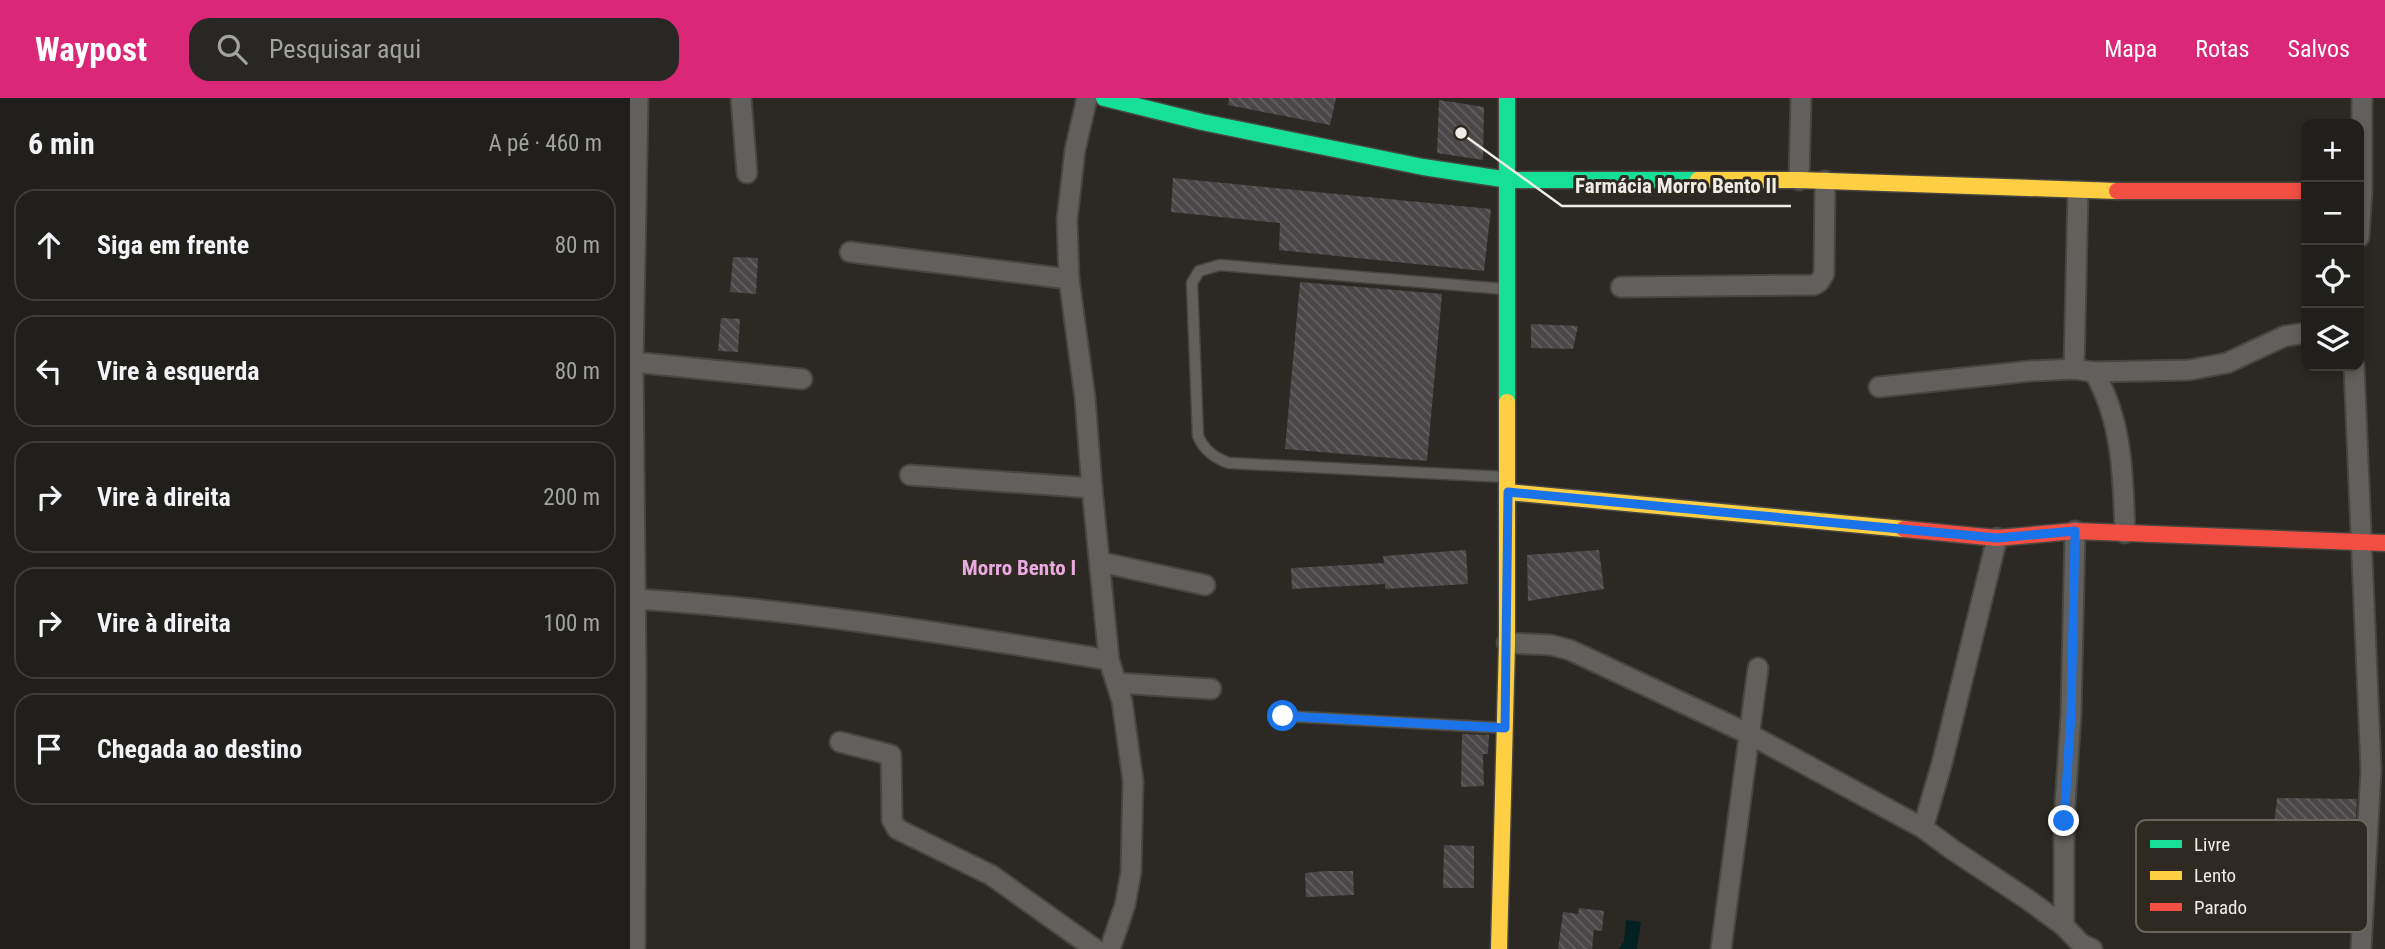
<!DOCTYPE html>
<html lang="pt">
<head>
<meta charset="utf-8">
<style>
	body { margin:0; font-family:"Roboto Condensed",sans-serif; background:#292724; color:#f1f3f6 }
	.controls { position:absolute; right:21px; top:21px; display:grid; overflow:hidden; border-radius:14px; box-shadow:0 4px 10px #0003 }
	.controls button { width:63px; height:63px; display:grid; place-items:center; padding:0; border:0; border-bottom:2px solid #3e3d3a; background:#211f1b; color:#f1f3f6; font:35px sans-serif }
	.stop { position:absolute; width:21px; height:21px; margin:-16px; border:5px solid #1a73e8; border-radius:50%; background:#fff }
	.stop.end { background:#1a73e8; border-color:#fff; box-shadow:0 2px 7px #0008 }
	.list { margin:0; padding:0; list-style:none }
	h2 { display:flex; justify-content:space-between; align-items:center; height:91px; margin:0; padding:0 28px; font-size:30px }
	h2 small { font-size:23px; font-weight:400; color:#a2a2a3 }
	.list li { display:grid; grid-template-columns:46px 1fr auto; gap:21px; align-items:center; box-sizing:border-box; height:112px; margin:0 14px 14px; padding:0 14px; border:2px solid #3e3d3a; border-radius:21px }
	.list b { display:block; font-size:26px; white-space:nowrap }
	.list em { font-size:23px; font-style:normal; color:#a2a2a3 }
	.icon { flex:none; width:38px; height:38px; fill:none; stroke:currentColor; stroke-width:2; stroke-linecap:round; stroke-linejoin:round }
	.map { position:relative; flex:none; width:1755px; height:851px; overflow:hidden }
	header { display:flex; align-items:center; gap:42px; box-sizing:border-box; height:98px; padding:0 35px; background:#db2777; color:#fff }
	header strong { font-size:33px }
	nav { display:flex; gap:38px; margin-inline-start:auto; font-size:24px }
	.search { width:490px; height:63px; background:#292724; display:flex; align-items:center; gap:18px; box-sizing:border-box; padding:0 24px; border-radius:21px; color:#a2a2a3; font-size:26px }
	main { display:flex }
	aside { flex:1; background:#211f1b }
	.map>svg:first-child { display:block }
	.water { fill:#042121 }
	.building { fill:url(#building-back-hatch) }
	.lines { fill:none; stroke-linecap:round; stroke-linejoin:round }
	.lane-casing { stroke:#484641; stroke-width:13 }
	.street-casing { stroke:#484641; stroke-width:23 }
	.fast-casing { stroke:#484641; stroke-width:19 }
	.slow-casing { stroke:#484641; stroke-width:19 }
	.jam-casing { stroke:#484641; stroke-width:19 }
	.lane { stroke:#62605c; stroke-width:10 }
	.street { stroke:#62605c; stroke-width:19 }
	.fast { stroke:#16e098; stroke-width:16 }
	.slow { stroke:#ffcf43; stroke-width:16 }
	.jam { stroke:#f24e42; stroke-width:16 }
	.route { stroke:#1a73e8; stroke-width:9 }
	.labels { text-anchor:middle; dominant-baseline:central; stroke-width:6; stroke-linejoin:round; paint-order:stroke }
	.neighbourhood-label { font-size:21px; font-weight:bold; fill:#e8aadf; stroke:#2f2a21 }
	.key { fill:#2f2a21; stroke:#69645c; stroke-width:2 }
	.key-label { font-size:19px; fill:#efece6 }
	.leader { fill:none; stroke:#efece6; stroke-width:2.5 }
	.callout-dot { fill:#efece6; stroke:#2f2a21; stroke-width:2.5 }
	.callout-label { font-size:21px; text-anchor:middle; font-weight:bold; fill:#efece6; stroke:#2f2a21; stroke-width:6; stroke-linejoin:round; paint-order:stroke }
</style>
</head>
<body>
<header>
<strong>Waypost</strong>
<div class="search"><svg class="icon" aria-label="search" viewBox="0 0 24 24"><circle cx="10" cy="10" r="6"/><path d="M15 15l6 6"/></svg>Pesquisar aqui</div>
<nav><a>Mapa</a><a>Rotas</a><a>Salvos</a></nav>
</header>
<main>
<aside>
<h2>6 min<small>A pé · 460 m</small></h2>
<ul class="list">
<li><svg class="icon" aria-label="ahead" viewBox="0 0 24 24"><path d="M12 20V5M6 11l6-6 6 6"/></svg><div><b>Siga em frente</b></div><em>80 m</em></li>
<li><svg class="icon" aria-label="left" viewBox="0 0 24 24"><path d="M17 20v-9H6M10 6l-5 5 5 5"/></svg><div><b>Vire à esquerda</b></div><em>80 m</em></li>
<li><svg class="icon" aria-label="right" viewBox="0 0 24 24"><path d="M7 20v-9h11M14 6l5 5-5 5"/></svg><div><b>Vire à direita</b></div><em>200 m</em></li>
<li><svg class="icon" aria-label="right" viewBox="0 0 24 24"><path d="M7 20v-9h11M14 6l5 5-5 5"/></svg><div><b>Vire à direita</b></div><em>100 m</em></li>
<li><svg class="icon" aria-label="arrive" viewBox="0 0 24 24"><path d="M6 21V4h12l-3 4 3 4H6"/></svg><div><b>Chegada ao destino</b></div></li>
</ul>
</aside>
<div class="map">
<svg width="1755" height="851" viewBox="0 0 1755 851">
	<defs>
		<pattern id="building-back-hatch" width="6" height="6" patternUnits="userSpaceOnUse" patternTransform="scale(1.75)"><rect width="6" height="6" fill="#4b4648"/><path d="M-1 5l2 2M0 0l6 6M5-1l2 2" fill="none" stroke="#656162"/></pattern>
	</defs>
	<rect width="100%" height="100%" fill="#2c2924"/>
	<!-- water -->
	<path class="water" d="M996 822 1011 824 1007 851H989L994 843Z"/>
	<!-- building -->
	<g class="building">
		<path d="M599 0H706L700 27 598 7Z"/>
		<path d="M809 2 854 9 853 62 807 55Z"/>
		<path d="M543 80 861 111 854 173 649 152 650 125 541 114Z"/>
		<path d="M103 159 128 160 126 196 100 194Z"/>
		<path d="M670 184 812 196 797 363 655 351Z"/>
		<path d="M91 220 110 221 108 254 88 253Z"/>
		<path d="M901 226 948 228 943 251 901 250Z"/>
		<path d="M836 452 838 486 755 491V486L662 491 661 470 754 465 753 458Z"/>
		<path d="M969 452 974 491 898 503 897 457Z"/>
		<path d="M832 636 859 637 858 656H853L854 688 831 689Z"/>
		<path d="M1647 700 1727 701 1720 824 1576 800 1586 740 1642 746Z"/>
		<path d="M814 747 844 748V790H813Z"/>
		<path d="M695 773H723L724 797 676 799 675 775Z"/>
		<path d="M949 810 974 813 972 833 964 832 962 851H928L933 814 948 816Z"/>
	</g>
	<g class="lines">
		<!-- lane casing -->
		<g class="lane-casing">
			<g id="lane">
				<path d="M874 191 590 167 569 173 562 185 568 338C574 352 584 360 599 365L875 379"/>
				<path d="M653 618 875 630"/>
			</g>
		</g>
		<!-- street casing -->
		<g class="street-casing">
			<g id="street">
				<path d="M111 0 117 75"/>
				<path d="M457 0 445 52 437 122 439 181 455 300 462 390 479 562 492 603 503 683 501 774 495 807 480 851"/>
				<path d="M1169 82 1171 0"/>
				<path d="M1729 139 1732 93V0"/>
				<path d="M220 154 439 181"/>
				<path d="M991 189 1184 187 1189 184 1194 176 1195 83"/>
				<path d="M3 264 172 281"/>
				<path d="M1724 268 1741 672 1731 851"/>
				<path d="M1444 271 1448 93"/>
				<path d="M1464 274C1493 324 1493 379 1495 435"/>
				<path d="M1249 289 1400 273 1444 271 1464 274 1559 272 1597 265 1655 238 1676 235"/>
				<path d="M280 377 462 390"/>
				<path d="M470 464 575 487"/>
				<path d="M5 501C164 511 322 536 479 562"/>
				<path d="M877 545 921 547 940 552 1119 636 1293 730 1323 752 1397 801 1434 828 1451 846 1462 851"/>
				<path d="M487 585 581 591"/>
				<path d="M210 644 261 657 262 722 267 731 361 777 465 851"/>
				<path d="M1293 730 1312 665 1367 440"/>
				<path d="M1434 828V723L1441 616 1445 433"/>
				<path d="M5 851 6 576 3 264 8 0"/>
				<path d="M1091 851 1128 570"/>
			</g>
		</g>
		<!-- fast casing -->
		<g class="fast-casing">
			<g id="fast">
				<path d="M474 0 572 24 793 69 879 82H1068"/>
				<path d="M877 0V304"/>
			</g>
		</g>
		<!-- slow casing -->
		<g class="slow-casing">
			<g id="slow">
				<path d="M1068 82H1169L1487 93"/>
				<path d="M878 394 1274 431"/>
				<path d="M869 851 877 545V304"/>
			</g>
		</g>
		<!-- jam casing -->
		<g class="jam-casing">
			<g id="jam">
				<path d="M1487 93H1676"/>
				<path d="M1274 431 1367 440 1445 433 1755 445"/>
			</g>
		</g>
		<!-- lane -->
		<use href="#lane" class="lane"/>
		<!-- street -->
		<use href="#street" class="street"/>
		<!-- fast -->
		<use href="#fast" class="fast"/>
		<!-- slow -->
		<use href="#slow" class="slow"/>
		<!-- jam -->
		<use href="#jam" class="jam"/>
	</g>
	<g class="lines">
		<!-- route -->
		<path class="route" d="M653 618 875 630 878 394 1367 440 1445 433 1441 617 1434 723"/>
	</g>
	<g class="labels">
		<!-- neighbourhood labels -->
		<g class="neighbourhood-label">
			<text x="389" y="470">Morro Bento I</text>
		</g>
	</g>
	<!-- legend -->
	<rect x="1506" y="722" width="232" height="112" rx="10" class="key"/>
	<rect x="1520" y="742" width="32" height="8" fill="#16e098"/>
	<rect x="1520" y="773" width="32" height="9" fill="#ffcf43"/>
	<rect x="1520" y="805" width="32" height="8" fill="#f24e42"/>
	<g class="key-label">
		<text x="1564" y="753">Livre</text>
		<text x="1564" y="784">Lento</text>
		<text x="1564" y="816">Parado</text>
	</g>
	<!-- callouts -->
	<path class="leader" d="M831 35L932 108H1161"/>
	<circle class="callout-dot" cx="831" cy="35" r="7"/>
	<g class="callout-label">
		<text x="1046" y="95">Farmácia Morro Bento II</text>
	</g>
</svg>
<div class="controls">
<button>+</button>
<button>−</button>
<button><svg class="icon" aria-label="locate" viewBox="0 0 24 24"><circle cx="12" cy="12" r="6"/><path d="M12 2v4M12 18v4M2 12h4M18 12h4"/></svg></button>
<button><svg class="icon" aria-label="layers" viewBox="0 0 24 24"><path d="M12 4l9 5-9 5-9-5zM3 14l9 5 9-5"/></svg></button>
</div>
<div class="stop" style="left:653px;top:618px"></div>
<div class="stop end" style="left:1434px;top:723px"></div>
</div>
</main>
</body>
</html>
